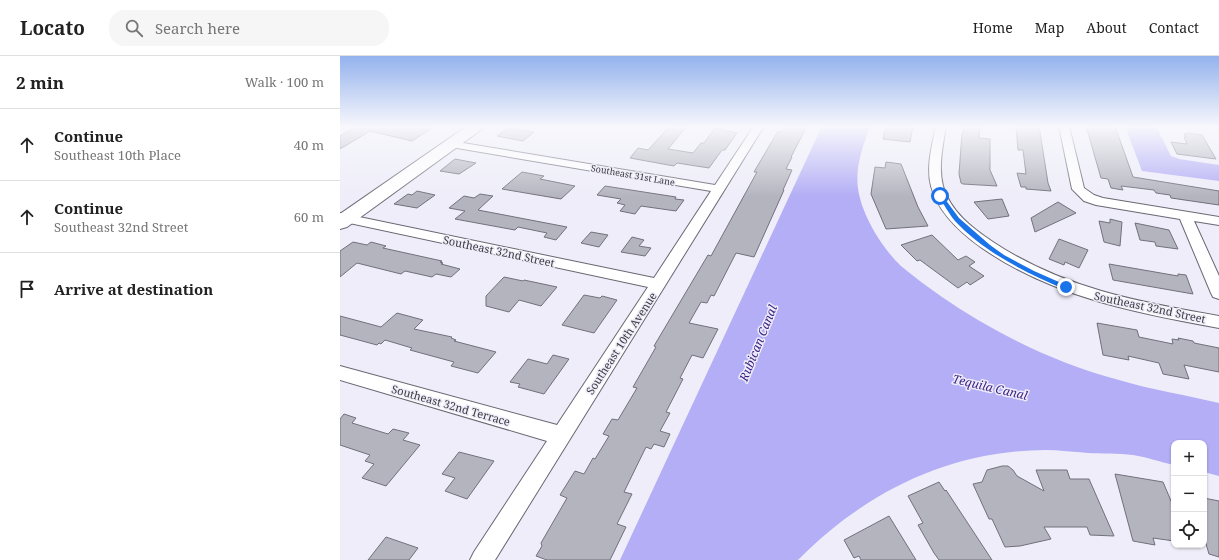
<!DOCTYPE html>
<html lang="en">
<head>
<meta charset="utf-8">
<style>
	body { margin:0; font-family:"Noto Serif",serif; background:#f6f6f6; color:#222 }
	.controls { position:absolute; right:12px; bottom:12px; display:grid; overflow:hidden; border-radius:8px; box-shadow:0 1px 3px #0004 }
	.controls button { width:36px; height:36px; display:grid; place-items:center; padding:0; border:0; border-bottom:1px solid #e0e0e0; background:#fff; color:#222; font:20px sans-serif }
	.stop { position:absolute; width:12px; height:12px; margin:-9px; border:3px solid #1a73e8; border-radius:50%; background:#fff }
	.stop.end { background:#1a73e8; border-color:#fff; box-shadow:0 1px 4px #0008 }
	.list { margin:0; padding:0; list-style:none }
	h2 { display:flex; justify-content:space-between; align-items:center; height:52px; margin:0; padding:0 16px; font-size:17px }
	h2 small { font-size:13px; font-weight:400; color:#767676 }
	.list li { display:grid; grid-template-columns:26px 1fr auto; gap:12px; align-items:center; box-sizing:border-box; height:72px; padding:0 16px; border-top:1px solid #e0e0e0 }
	.list b { display:block; font-size:15px; white-space:nowrap }
	.list p { margin:0; font-size:13px; white-space:nowrap; color:#767676 }
	.list em { font-size:13px; font-style:normal; color:#767676 }
	.icon { flex:none; width:22px; height:22px; fill:none; stroke:currentColor; stroke-width:2; stroke-linecap:round; stroke-linejoin:round }
	.map { position:relative; flex:none; width:879px; height:504px; overflow:hidden }
	header { display:flex; align-items:center; gap:24px; box-sizing:border-box; height:56px; padding:0 20px; background:#fff; border-bottom:1px solid #e0e0e0 }
	header strong { font-size:19px }
	nav { display:flex; gap:22px; margin-inline-start:auto; font-size:14px }
	.search { width:280px; height:36px; background:#f6f6f6; display:flex; align-items:center; gap:10px; box-sizing:border-box; padding:0 14px; border-radius:16px; color:#767676; font-size:15px }
	main { display:flex }
	aside { flex:1; background:#fff }
	.map>svg:first-child { display:block }
	.water { fill:#b3aef5 }
	.building { fill:#b4b4bf; stroke:#71707b }
	.lines { fill:none; stroke-linecap:round; stroke-linejoin:round }
	.minor-casing { stroke:#696873; stroke-width:2 }
	.secondary-casing { stroke:#696873; stroke-width:2 }
	.minor { fill:#fff; fill-rule:evenodd }
	.secondary { fill:#fff; fill-rule:evenodd }
	.route { fill:#1a73e8 }
	.labels { text-anchor:middle; dominant-baseline:central; stroke-width:3; stroke-linejoin:round; paint-order:stroke }
	.far-street-label { font-size:9px; fill:#3a3a3f; stroke:#eeedf9 }
	.street-label { font-size:11px; fill:#3a3a3f; stroke:#eeedf9 }
	.water-label { font-size:12px; font-style:italic; fill:#3b2286; stroke:#eeedf9 }
</style>
</head>
<body>
<header>
<strong>Locato</strong>
<div class="search"><svg class="icon" aria-label="search" viewBox="0 0 24 24"><circle cx="10" cy="10" r="6"/><path d="M15 15l6 6"/></svg>Search here</div>
<nav><a>Home</a><a>Map</a><a>About</a><a>Contact</a></nav>
</header>
<main>
<aside>
<h2>2 min<small>Walk · 100 m</small></h2>
<ul class="list">
<li><svg class="icon" aria-label="ahead" viewBox="0 0 24 24"><path d="M12 20V5M6 11l6-6 6 6"/></svg><div><b>Continue</b><p>Southeast 10th Place</p></div><em>40 m</em></li>
<li><svg class="icon" aria-label="ahead" viewBox="0 0 24 24"><path d="M12 20V5M6 11l6-6 6 6"/></svg><div><b>Continue</b><p>Southeast 32nd Street</p></div><em>60 m</em></li>
<li><svg class="icon" aria-label="arrive" viewBox="0 0 24 24"><path d="M6 21V4h12l-3 4 3 4H6"/></svg><div><b>Arrive at destination</b></div></li>
</ul>
</aside>
<div class="map">
<svg width="879" height="504" viewBox="0 0 879 504">
	<rect width="100%" height="100%" fill="#eeedf9"/>
	<!-- water -->
	<g class="water">
		<path d="M482 70H530C523 90 515 111 518 132 521 158 542 192 561 210 574 221 588 231 602 241 656 278 715 307 779 324 812 334 846 339 879 347V420L864 416V387H834V409C820 406 807 401 793 399 778 397 762 398 748 397 734 396 719 394 705 394 609 395 525 436 458 504H280Z"/>
		<path d="M785 70H816L831 100 839 103 879 109V125L802 115Z"/>
	</g>
	<!-- building -->
	<g class="building">
		<path d="M17 70H95L72 85 30 75 0 93V80Z"/>
		<path d="M330 70H347L328 93 353 97 361 87H364L375 72 397 77 385 94H382L369 112 337 107 334 110 290 102 298 92 308 94Z"/>
		<path d="M444 70H467L451 101H452L446 113 452 114 443 134H444L414 201 396 197 374 240 371 239 367 247 361 246 349 267 378 273 363 302 352 299 340 322 343 323 326 356 330 357 320 375 330 378 324 391 314 388 311 393 306 391 284 436 292 438 277 468 286 471 270 504H207L196 500 202 490 201 487 227 442 220 439 235 415 244 418 253 402 255 403 269 380 263 378 272 363 278 364 297 332 293 331 316 291 314 290 368 199 371 200 417 116H414L438 75 441 76Z"/>
		<path d="M546 70H573L570 86 543 83Z"/>
		<path d="M624 70H640L639 82 650 83V114L657 130 623 128 621 127 619 118 622 77H623Z"/>
		<path d="M676 70H699L708 127 711 135 686 133V131H681L677 117 686 118 683 94H678Z"/>
		<path d="M746 70H775L793 121 879 135V149L831 142 830 139 816 137 814 134 781 130 783 134 771 132 768 123 761 122Z"/>
		<path d="M168 72 194 76 183 85 157 80Z"/>
		<path d="M848 77 862 79 876 103 837 98 831 86 847 88 844 81H846L844 78Z"/>
		<path d="M115 103 136 107 119 118 100 115Z"/>
		<path d="M546 106 561 108 578 151 588 170 546 173 531 138 535 111 545 112Z"/>
		<path d="M182 116 204 120 200 123 235 130 221 143 162 133Z"/>
		<path d="M265 130 336 141 335 143 344 144 336 155 301 150 295 158 280 155 285 149 277 147 281 143 257 139Z"/>
		<path d="M77 135 95 139 77 152 54 148 68 138 72 139Z"/>
		<path d="M140 138 153 140 138 154 227 171 216 184 204 181 207 177 178 171 175 174 115 163 125 155 109 152 124 140 134 142Z"/>
		<path d="M662 143 669 160 648 163 634 146Z"/>
		<path d="M718 146 736 157 695 176 691 162Z"/>
		<path d="M770 163 782 166 780 190 764 186 759 165 770 167Z"/>
		<path d="M795 167 829 174 838 193 816 190 815 186 800 184Z"/>
		<path d="M251 176 268 179 259 191 241 187Z"/>
		<path d="M592 179 618 204 626 200 635 206 629 210 644 220 630 229 627 226 618 232 580 204 577 205 561 189Z"/>
		<path d="M292 181 304 184 299 190 311 192 305 200 281 196Z"/>
		<path d="M719 183 748 194 739 212 725 206 724 209 709 203Z"/>
		<path d="M13 186 27 189 31 186 46 190 43 192 102 205 100 206 103 207 101 208 120 213 111 221 96 218 92 221 65 215 61 218 17 207 0 221V195Z"/>
		<path d="M769 208 838 220V218L846 219 853 238 773 224Z"/>
		<path d="M164 221 183 225 184 224 217 231 201 250 179 244 169 256 146 250V240Z"/>
		<path d="M244 239 260 242 262 240 277 244 254 277 222 269Z"/>
		<path d="M57 257 83 264 74 273 112 281 111 282 116 284 114 285 156 296 138 317 111 310 114 306 70 294 72 292 45 284 41 288 39 287 37 289 0 279V260L41 271Z"/>
		<path d="M757 267 797 274 799 281 833 288 832 283 839 284 838 282 853 285 854 287 879 292V316L844 309 849 323 823 318 819 307 788 300 789 304 763 299Z"/>
		<path d="M213 299 229 303 204 338 178 331 180 328 170 326 188 303 207 308Z"/>
		<path d="M4 358 16 362 12 367 48 378 53 373 69 377 63 384 80 389 46 430 22 422 34 408 25 405 30 399 0 389V363Z"/>
		<path d="M119 396 154 405 127 443 105 435 115 422 102 418Z"/>
		<path d="M662 410H668L673 414 677 420 704 435 696 414H727L730 423H749L774 480 750 479 747 471H704L711 483 680 490 665 491 652 463H649L633 428 642 426 647 414Z"/>
		<path d="M775 418 823 426 834 452V485L813 482 815 489 793 485Z"/>
		<path d="M599 426 605 435 606 434 652 504H599L594 497 578 469 583 467 568 440Z"/>
		<path d="M864 442 879 445V501L869 498 864 481Z"/>
		<path d="M549 460 576 504H521L519 500 514 502 504 484Z"/>
		<path d="M46 481 78 492 69 504H28Z"/>
	</g>
	<g class="lines">
		<!-- minor casing -->
		<g class="minor-casing">
			<g id="minor">
				<path d="M414 70H424L155 504H130L134 496 207 385 0 324V310L217 369 308 231 0 165V157L314 222 371 135 111 91 105 88 111 85 375 129Z"/>
				<path d="M596 70H606C603 89 598 111 603 130 610 155 632 172 653 186 722 232 798 246 879 260V272C796 257 713 241 642 192 621 177 598 157 591 130 586 111 592 89 596 70Z"/>
				<path d="M719 70H729L744 132 754 139 763 142 879 161V169L854 165 879 220V243L873 241 871 237 840 163 756 149 744 145 732 133Z"/>
			</g>
		</g>
		<!-- secondary casing -->
		<g class="secondary-casing">
			<path id="secondary" d="M127 70H144L142 73 7 171 0 173V158Z"/>
		</g>
		<!-- minor -->
		<use href="#minor" class="minor"/>
		<!-- secondary -->
		<use href="#secondary" class="secondary"/>
	</g>
	<!-- sky -->
	<linearGradient id="sky" x2="0" y2="1"><stop stop-color="#93b2ed"/><stop offset="0.5" stop-color="#f7f7fc"/><stop offset="1" stop-color="#f7f7fc" stop-opacity="0"/></linearGradient>
	<rect width="879" height="141" fill="url(#sky)"/>
	<!-- route -->
	<path class="route" d="M599 139H602L619 162 650 189 664 199 694 215 728 230V233H724C685 216 645 197 615 165 609 158 604 148 598 140Z"/>
	<g class="labels">
		<!-- far-street labels -->
		<g class="far-street-label">
			<text transform="translate(293 119) rotate(10)">Southeast 31st Lane</text>
		</g>
		<!-- street labels -->
		<g class="street-label">
			<text transform="translate(159 195) rotate(12)">Southeast 32nd Street</text>
			<text transform="translate(810 251) rotate(12)">Southeast 32nd Street</text>
			<text transform="translate(281 287) rotate(-57)">Southeast 10th Avenue</text>
			<text transform="translate(111 349) rotate(16)">Southeast 32nd Terrace</text>
		</g>
		<!-- water labels -->
		<g class="water-label">
			<text transform="translate(418 287) rotate(-68)">Rubican Canal</text>
			<text transform="translate(650 331) rotate(13)">Tequila Canal</text>
		</g>
	</g>
</svg>
<div class="controls">
<button>+</button>
<button>−</button>
<button><svg class="icon" aria-label="locate" viewBox="0 0 24 24"><circle cx="12" cy="12" r="6"/><path d="M12 2v4M12 18v4M2 12h4M18 12h4"/></svg></button>
</div>
<div class="stop" style="left:600px;top:140px"></div>
<div class="stop end" style="left:726px;top:231px"></div>
</div>
</main>
</body>
</html>
